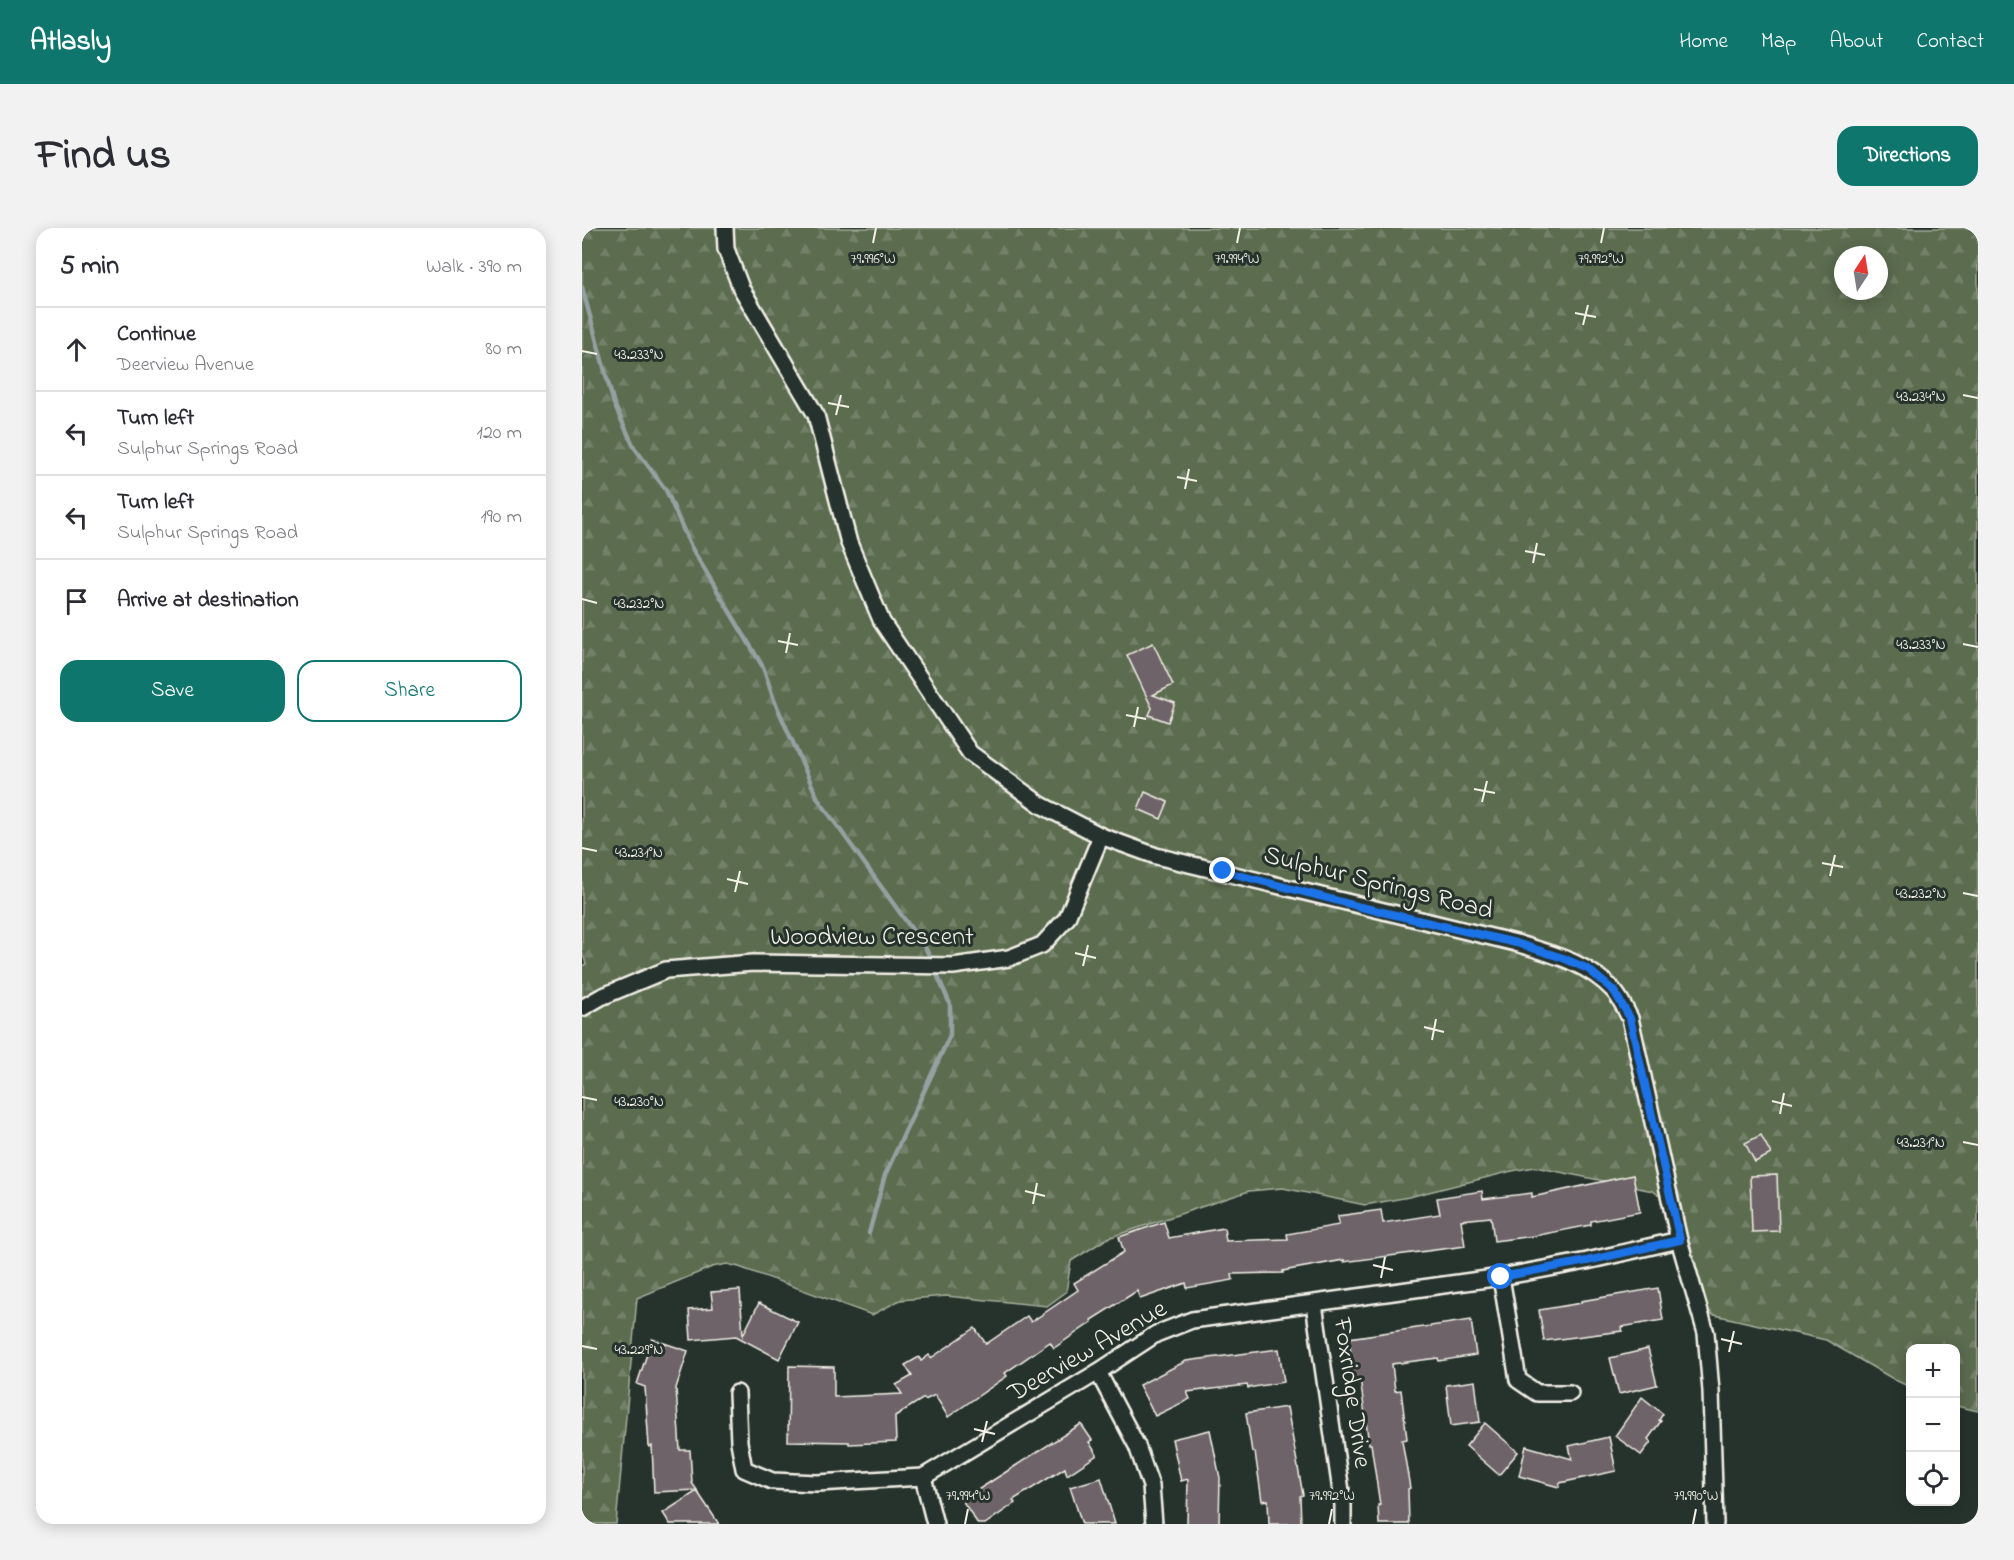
<!DOCTYPE html>
<html lang="en">
<head>
<meta charset="utf-8">
<style>
	body { margin:0; font-family:"Indie Flower",sans-serif; background:#f2f2f3; color:#2b2b33 }
	.controls { position:absolute; right:18px; bottom:18px; display:grid; overflow:hidden; border-radius:12px; box-shadow:0 3px 15px #0003 }
	.controls button { width:54px; height:54px; display:grid; place-items:center; padding:0; border:0; border-bottom:2px solid #e1e1e2; background:#fff; color:#2b2b33; font:30px sans-serif }
	.compass { position:absolute; left:1252px; top:18px; width:54px; height:54px; border-radius:50%; background:#fff; box-shadow:0 3px 15px #0003; rotate:12deg }
	.stop { position:absolute; width:18px; height:18px; margin:-14px; border:4px solid #1a73e8; border-radius:50%; background:#fff }
	.stop.end { background:#1a73e8; border-color:#fff; box-shadow:0 2px 6px #0008 }
	.list { margin:0; padding:0; list-style:none }
	h2 { display:flex; justify-content:space-between; align-items:center; height:78px; margin:0; padding:0 24px; font-size:26px }
	h2 small { font-size:20px; font-weight:400; color:#7c7c81 }
	.list li { display:grid; grid-template-columns:39px 1fr auto; gap:18px; align-items:center; box-sizing:border-box; height:84px; padding:0 24px; border-top:2px solid #e1e1e2 }
	.list b { display:block; font-size:22px; white-space:nowrap }
	.list p { margin:0; font-size:20px; white-space:nowrap; color:#7c7c81 }
	.list em { font-size:20px; font-style:normal; color:#7c7c81 }
	.actions { display:flex; gap:12px; padding:18px 24px }
	.actions a { flex:1; padding:14px 0; border:2px solid #0f766e; border-radius:18px; text-align:center; font-size:21px; color:#0f766e }
	.actions .main { background:#0f766e; color:#fff }
	.icon { flex:none; width:33px; height:33px; fill:none; stroke:currentColor; stroke-width:2; stroke-linecap:round; stroke-linejoin:round }
	.map { position:relative; flex:none; width:1396px; height:1296px; overflow:hidden; border-radius:18px }
	header { display:flex; align-items:center; gap:36px; box-sizing:border-box; height:84px; padding:0 30px; background:#0f766e; color:#fff }
	header strong { font-size:28px }
	nav { display:flex; gap:33px; margin-inline-start:auto; font-size:21px }
	.intro { display:flex; align-items:center; justify-content:space-between; box-sizing:border-box; height:144px; padding:0 36px }
	h1 { margin:0; font-size:42px }
	.button { padding:15px 27px; border-radius:18px; background:#0f766e; color:#fff; font-size:21px; font-weight:700 }
	main { display:flex; gap:36px; padding:0 36px }
	aside { flex:1; background:#fff; border-radius:18px; box-shadow:0 3px 15px #0003 }
	.map>svg:first-child { display:block }
	.forest { fill:url(#forest-firs); stroke:#a8ae9c; stroke-width:1.5; fill-rule:evenodd }
	.lines { fill:none; stroke-linecap:round; stroke-linejoin:round }
	.stream { stroke:#95a0a2; stroke-width:4.5 }
	.building { fill:#6e6469; stroke:#f4f1e8; stroke-width:1.5 }
	.minor-casing { stroke:#f4f1e8; stroke-width:20 }
	.minor { stroke:#26332d; stroke-width:15 }
	.route { stroke:#1a73e8; stroke-width:8 }
	.ticks { fill:none; stroke:#f4f1e8; stroke-width:2 }
	.labels { text-anchor:middle; dominant-baseline:central; stroke-width:6; stroke-linejoin:round; paint-order:stroke }
	.street-label { font-size:26px; fill:#f4f1e8; stroke:#26332d }
	.ticks-label { font-size:15px; text-anchor:middle; fill:#f4f1e8; stroke:#26332d; stroke-width:6; stroke-linejoin:round; paint-order:stroke }
</style>
</head>
<body>
<header>
<strong>Atlasly</strong>
<nav><a>Home</a><a>Map</a><a>About</a><a>Contact</a></nav>
</header>
<div class="intro"><h1>Find us</h1><a class="button">Directions</a></div>
<main>
<aside>
<h2>5 min<small>Walk · 390 m</small></h2>
<ul class="list">
<li><svg class="icon" aria-label="ahead" viewBox="0 0 24 24"><path d="M12 20V5M6 11l6-6 6 6"/></svg><div><b>Continue</b><p>Deerview Avenue</p></div><em>80 m</em></li>
<li><svg class="icon" aria-label="left" viewBox="0 0 24 24"><path d="M17 20v-9H6M10 6l-5 5 5 5"/></svg><div><b>Turn left</b><p>Sulphur Springs Road</p></div><em>120 m</em></li>
<li><svg class="icon" aria-label="left" viewBox="0 0 24 24"><path d="M17 20v-9H6M10 6l-5 5 5 5"/></svg><div><b>Turn left</b><p>Sulphur Springs Road</p></div><em>190 m</em></li>
<li><svg class="icon" aria-label="arrive" viewBox="0 0 24 24"><path d="M6 21V4h12l-3 4 3 4H6"/></svg><div><b>Arrive at destination</b></div></li>
</ul>
<div class="actions"><a class="main">Save</a><a>Share</a></div>
</aside>
<div class="map">
<svg width="1396" height="1296" viewBox="0 0 1396 1296">
	<defs>
		<pattern id="forest-firs" width="22" height="20" patternUnits="userSpaceOnUse" patternTransform="scale(1.5)"><rect width="22" height="20" fill="#5b6c4f"/><path d="M5 1l3.5 6h-7zM16 11l3.5 6h-7z" fill="#738168"/></pattern>
	</defs>
	<rect width="100%" height="100%" fill="#26332d"/>
	<filter id="ink" filterUnits="userSpaceOnUse"><feTurbulence type="fractalNoise" baseFrequency=".0167" numOctaves="2"/><feDisplacementMap in="SourceGraphic" scale="12" xChannelSelector="R" yChannelSelector="G"/><feConvolveMatrix kernelMatrix="1 2 1 2 8 2 1 2 1" color-interpolation-filters="sRGB"/></filter>
	<g filter="url(#ink)">
		<!-- forest -->
		<path class="forest" d="M0 0H1396V1183L1374 1178V1120H1328V1159L1313 1152 1244 1112 1124 1085 1098 983 1071 963 953 939 930 943 827 969 783 977 701 960 667 963 526 1010 489 1033 484 1064 465 1078 364 1068 318 1072 290 1087 157 1039 145 1036 130 1039 55 1070 34 1296H0V738L4 736 0 724ZM1261 27H1297V63H1261Z"/>
		<g class="lines">
			<!-- stream -->
			<g class="stream">
				<path d="M0 59 32 176 52 219 84 262 109 319 181 439 192 472 236 571 344 721 350 734"/>
				<path d="M287 1005 303 947 368 807V776L353 742"/>
			</g>
		</g>
		<!-- building -->
		<g class="building">
			<path d="M571 415 591 457 571 467 593 475 586 494 567 487 570 480 545 427Z"/>
			<path d="M563 564 586 574 579 591 556 581Z"/>
			<path d="M1179 907 1189 926 1173 934 1163 915Z"/>
			<path d="M1051 947 1058 984 1009 993V997L952 1008 912 1013 909 989 879 992 883 1018 762 1034V1032L701 1043V1045L650 1046 651 1052 605 1060 604 1055 558 1071 555 1063 509 1092 510 1094 472 1120 468 1114 423 1145 425 1148 366 1189 353 1167 343 1172 342 1170 313 1188 314 1214 267 1216V1214L206 1213 207 1138 252 1139V1169L320 1166 314 1157 330 1148 323 1137 337 1129 339 1133 347 1127 349 1130 393 1100 404 1116 445 1088 449 1094 496 1062 492 1055 542 1024 537 1009 582 994 587 1010 642 1000 644 1013 706 1011 705 1006 757 997 756 988 799 982 801 995 858 986 855 970 900 963 901 971 950 965V969Z"/>
			<path d="M1195 947 1197 1003 1170 1004 1168 948Z"/>
			<path d="M1076 1060 1081 1092 1039 1099 1040 1103 962 1113 957 1082 999 1075V1073Z"/>
			<path d="M158 1062 161 1107 177 1075 216 1094 197 1131 154 1108 109 1112 107 1082 131 1080 129 1064Z"/>
			<path d="M889 1092 894 1127 857 1133 856 1130 810 1136 813 1163 819 1162 825 1211 820 1212 828 1260 826 1261 827 1296H797L796 1277H798L789 1216H787L778 1150 772 1151 767 1110Z"/>
			<path d="M70 1111 106 1123 94 1160 98 1222H108L110 1255 115 1262 72 1264 70 1218 67 1219 63 1159 55 1156Z"/>
			<path d="M697 1121 702 1154 666 1160 665 1157 605 1164 608 1171 573 1188 557 1157 604 1133Z"/>
			<path d="M1066 1121 1075 1157 1037 1166 1028 1130Z"/>
			<path d="M893 1153 898 1194 869 1198 864 1157Z"/>
			<path d="M1060 1169 1081 1186 1077 1192 1079 1193 1066 1211 1069 1214 1059 1227 1033 1208Z"/>
			<path d="M705 1179 721 1267 718 1268 719 1296H687L686 1272 680 1273 673 1224H670L664 1185Z"/>
			<path d="M903 1195 936 1224 917 1247 884 1218Z"/>
			<path d="M499 1196 510 1212 507 1214 515 1227 485 1247 483 1240 431 1272 433 1275 403 1296H396L380 1272Z"/>
			<path d="M628 1202 638 1250 637 1296H605L606 1251 599 1253 590 1211Z"/>
			<path d="M1027 1209 1034 1243 978 1255 977 1259 937 1248 944 1218 990 1231 987 1218Z"/>
			<path d="M519 1250 533 1296H500L488 1259Z"/>
			<path d="M115 1263 137 1296H88L81 1285Z"/>
		</g>
		<g class="lines">
			<!-- minor casing -->
			<g class="minor-casing">
				<g id="minor">
					<path d="M143 0 144 21 159 60 234 187 267 315 300 394 388 525 459 577 519 608 574 628 934 715C969 726 1005 734 1031 762 1038 769 1043 781 1048 790L1097 1012 1124 1105 1129 1163 1133 1296"/>
					<path d="M0 780 19 769 84 742 171 735 371 738 427 730 460 717 485 690 519 608"/>
					<path d="M919 1049 936 1152 955 1165H988"/>
					<path d="M732 1076 761 1277V1296"/>
					<path d="M516 1144 555 1218 569 1258 572 1296"/>
					<path d="M155 1165 157 1214 162 1241 190 1253 235 1255 341 1249 516 1144 574 1106 610 1092 919 1049 1005 1033 1097 1012"/>
					<path d="M341 1249 353 1296"/>
				</g>
			</g>
			<!-- minor -->
			<use href="#minor" class="minor"/>
		</g>
	</g>
	<g class="lines" filter="url(#ink)">
		<!-- route -->
		<path class="route" d="M641 643 779 679 934 715 981 730 1006 741 1032 763 1048 790 1098 1012 1005 1033 919 1049"/>
	</g>
	<!-- ticks -->
	<path class="ticks" d="M291 15 294 0M655 15 658 0M1019 15 1022 0M993 85 1014 89M1001 97 1006 77M0 123 15 126M1381 167 1396 170M246 175 267 179M254 187 259 167M595 249 615 253M603 261 607 241M943 323 963 327M951 335 955 315M0 371 15 375M196 413 216 417M1381 416 1396 419M204 425 208 405M544 487 564 491M552 499 556 479M892 561 913 565M900 574 905 553M0 620 15 623M1240 635 1261 639M1248 648 1253 627M145 651 166 656M153 664 158 643M1381 665 1396 668M493 725 514 730M501 738 506 717M842 799 862 804M850 812 854 791M0 869 15 872M1190 873 1210 878M1198 886 1202 865M1381 914 1396 917M443 963 463 968M451 976 455 955M791 1037 811 1042M799 1050 803 1029M1139 1111 1160 1116M0 1118 15 1121M1147 1124 1152 1103M392 1201 413 1206M400 1214 405 1193M383 1296 386 1281M747 1296 750 1281M1111 1296 1114 1281"/>
	<g class="labels">
		<!-- street labels -->
		<g class="street-label">
			<text transform="translate(796 656) rotate(14)">Sulphur Springs Road</text>
			<text x="290" y="710">Woodview Crescent</text>
			<text transform="translate(506 1124) rotate(-30)">Deerview Avenue</text>
			<text transform="translate(769 1165) rotate(82)">Foxridge Drive</text>
		</g>
	</g>
	<g class="ticks-label">
		<text x="291" y="35">79.996°W</text>
		<text x="655" y="35">79.994°W</text>
		<text x="1019" y="35">79.992°W</text>
		<text x="57" y="131">43.233°N</text>
		<text x="1339" y="173">43.234°N</text>
		<text x="57" y="380">43.232°N</text>
		<text x="1339" y="421">43.233°N</text>
		<text x="57" y="629">43.231°N</text>
		<text x="1339" y="670">43.232°N</text>
		<text x="57" y="878">43.230°N</text>
		<text x="1339" y="919">43.231°N</text>
		<text x="57" y="1126">43.229°N</text>
		<text x="386" y="1272">79.994°W</text>
		<text x="750" y="1272">79.992°W</text>
		<text x="1114" y="1272">79.990°W</text>
	</g>
</svg>
<div class="controls">
<button>+</button>
<button>−</button>
<button><svg class="icon" aria-label="locate" viewBox="0 0 24 24"><circle cx="12" cy="12" r="6"/><path d="M12 2v4M12 18v4M2 12h4M18 12h4"/></svg></button>
</div>
<svg class="compass" viewBox="-18 -18 36 36"><path d="M0-13l5 13h-10z" fill="#e53935"/><path d="M0 13l5-13h-10z" fill="#7c7c81"/></svg>
<div class="stop" style="left:919px;top:1049px"></div>
<div class="stop end" style="left:641px;top:643px"></div>
</div>
</main>
</body>
</html>
